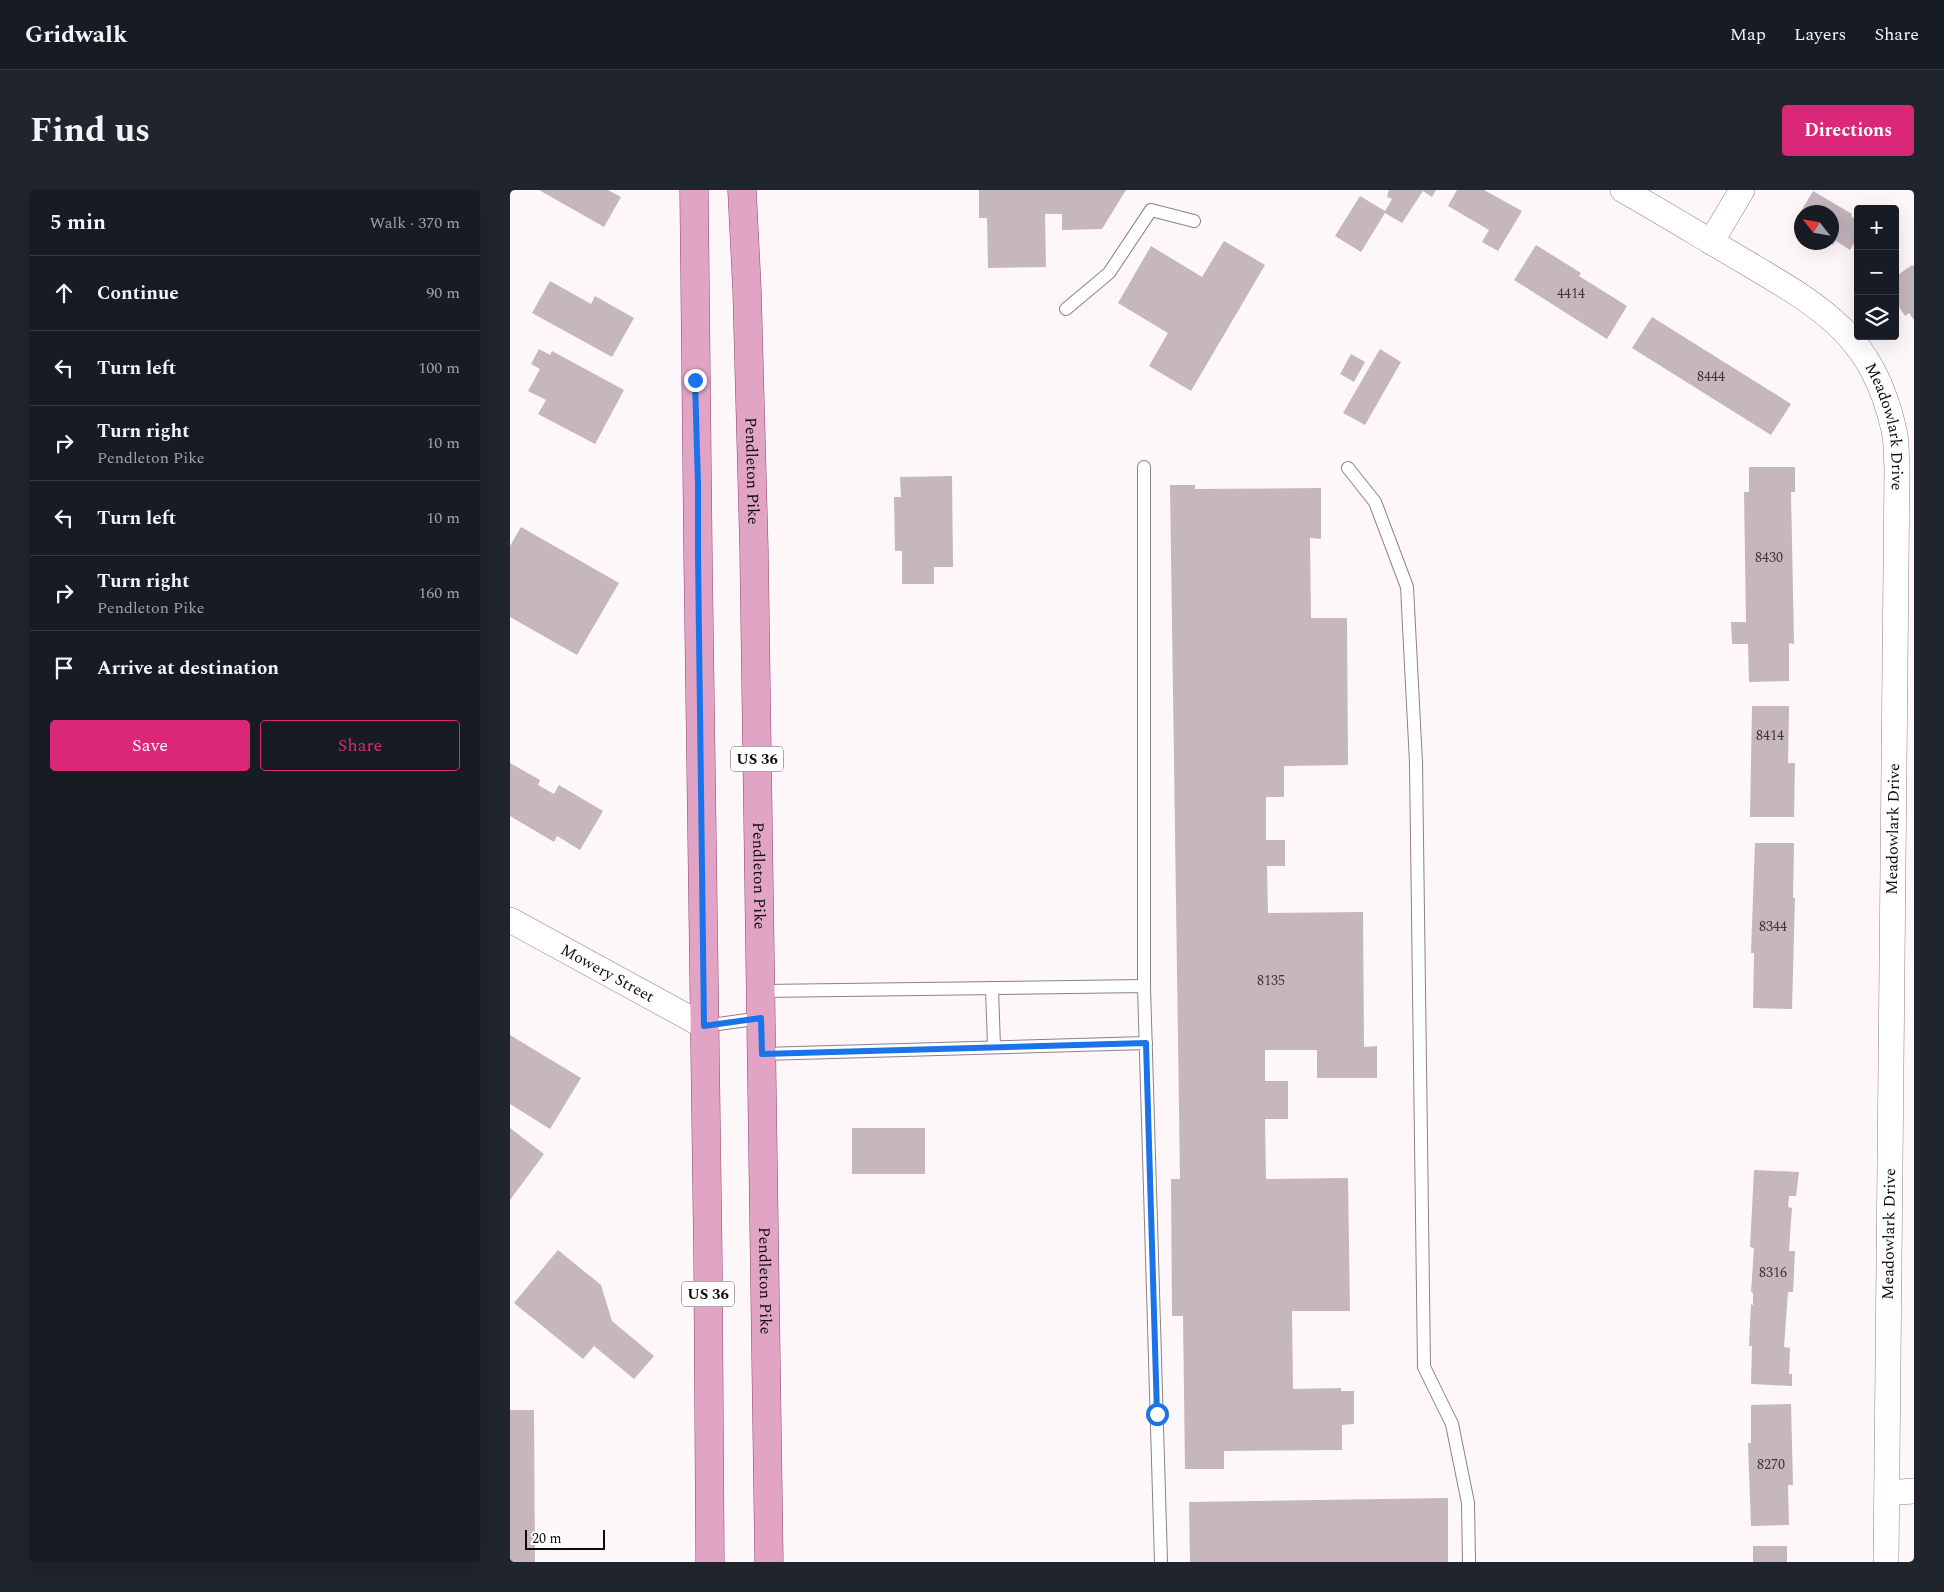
<!DOCTYPE html>
<html lang="en">
<head>
<meta charset="utf-8">
<style>
	body { margin:0; font-family:Spectral,serif; background:#20242c; color:#f1f3f6 }
	.controls { position:absolute; right:15px; top:15px; display:grid; overflow:hidden; border-radius:5px; box-shadow:0 5px 20px #0002 }
	.controls button { width:45px; height:45px; display:grid; place-items:center; padding:0; border:0; border-bottom:1px solid #363941; background:#171b24; color:#f1f3f6; font:25px sans-serif }
	.compass { position:absolute; left:1284px; top:15px; width:45px; height:45px; border-radius:50%; background:#171b24; box-shadow:0 5px 20px #0002; rotate:301deg }
	.scale { position:absolute; left:15px; bottom:12px; width:80px; box-sizing:border-box; padding-left:5px; border:2px solid #0f0a0c; border-top:0; font-size:14px; line-height:18px; white-space:nowrap; color:#0f0a0c; -webkit-text-stroke:4px #fff; paint-order:stroke }
	.stop { position:absolute; width:15px; height:15px; margin:-11px; border:4px solid #1a73e8; border-radius:50%; background:#fff }
	.stop.end { background:#1a73e8; border-color:#fff; box-shadow:0 1px 5px #0008 }
	.list { margin:0; padding:0; list-style:none }
	h2 { display:flex; justify-content:space-between; align-items:center; height:65px; margin:0; padding:0 20px; font-size:21px }
	h2 small { font-size:16px; font-weight:400; color:#9ea1a6 }
	.list li { display:grid; grid-template-columns:32px 1fr auto; gap:15px; align-items:center; box-sizing:border-box; height:75px; padding:0 20px; border-top:1px solid #363941 }
	.list b { display:block; font-size:19px; white-space:nowrap }
	.list p { margin:0; font-size:16px; white-space:nowrap; color:#9ea1a6 }
	.list em { font-size:16px; font-style:normal; color:#9ea1a6 }
	.actions { display:flex; gap:10px; padding:15px 20px }
	.actions a { flex:1; padding:11px 0; border:1px solid #db2777; border-radius:5px; text-align:center; font-size:18px; color:#db2777 }
	.actions .main { background:#db2777; color:#fff }
	.icon { flex:none; width:28px; height:28px; fill:none; stroke:currentColor; stroke-width:2; stroke-linecap:round; stroke-linejoin:round }
	.map { position:relative; flex:none; width:1404px; height:1372px; overflow:hidden; border-radius:5px }
	header { display:flex; align-items:center; gap:30px; box-sizing:border-box; height:70px; padding:0 25px; background:#171b24; border-bottom:1px solid #363941 }
	header strong { font-size:24px }
	nav { display:flex; gap:28px; margin-inline-start:auto; font-size:18px }
	.intro { display:flex; align-items:center; justify-content:space-between; box-sizing:border-box; height:120px; padding:0 30px }
	h1 { margin:0; font-size:35px }
	.button { padding:12px 22px; border-radius:5px; background:#db2777; color:#fff; font-size:18px; font-weight:700 }
	main { display:flex; gap:30px; padding:0 30px }
	aside { flex:1; background:#171b24; border-radius:5px; box-shadow:0 5px 20px #0002 }
	.map>svg:first-child { display:block }
	.building { fill:#c6b6bd }
	.lines { fill:none; stroke-linecap:round; stroke-linejoin:round }
	.service-casing { stroke:#8f8087; stroke-width:14 }
	.minor-casing { stroke:#8f8087; stroke-width:26 }
	.primary-casing { stroke:#8c466c; stroke-width:29 }
	.service { stroke:#fff; stroke-width:12 }
	.minor { stroke:#fff; stroke-width:25 }
	.primary { stroke:#e2a4c5; stroke-width:28 }
	.route { stroke:#1a73e8; stroke-width:6 }
	.labels { text-anchor:middle; dominant-baseline:central; stroke-width:4; stroke-linejoin:round; paint-order:stroke }
	.number-label { font-size:14px; fill:#3d3538 }
	.shield { fill:#fff; stroke:#575455; stroke-width:1 }
	.shield-label { font-size:15px; font-weight:bold; fill:#0f0a0c }
	.street-label { font-size:16px; fill:#0f0a0c; stroke:#fff }
</style>
</head>
<body>
<header>
<strong>Gridwalk</strong>
<nav><a>Map</a><a>Layers</a><a>Share</a></nav>
</header>
<div class="intro"><h1>Find us</h1><a class="button">Directions</a></div>
<main>
<aside>
<h2>5 min<small>Walk · 370 m</small></h2>
<ul class="list">
<li><svg class="icon" aria-label="ahead" viewBox="0 0 24 24"><path d="M12 20V5M6 11l6-6 6 6"/></svg><div><b>Continue</b></div><em>90 m</em></li>
<li><svg class="icon" aria-label="left" viewBox="0 0 24 24"><path d="M17 20v-9H6M10 6l-5 5 5 5"/></svg><div><b>Turn left</b></div><em>100 m</em></li>
<li><svg class="icon" aria-label="right" viewBox="0 0 24 24"><path d="M7 20v-9h11M14 6l5 5-5 5"/></svg><div><b>Turn right</b><p>Pendleton Pike</p></div><em>10 m</em></li>
<li><svg class="icon" aria-label="left" viewBox="0 0 24 24"><path d="M17 20v-9H6M10 6l-5 5 5 5"/></svg><div><b>Turn left</b></div><em>10 m</em></li>
<li><svg class="icon" aria-label="right" viewBox="0 0 24 24"><path d="M7 20v-9h11M14 6l5 5-5 5"/></svg><div><b>Turn right</b><p>Pendleton Pike</p></div><em>160 m</em></li>
<li><svg class="icon" aria-label="arrive" viewBox="0 0 24 24"><path d="M6 21V4h12l-3 4 3 4H6"/></svg><div><b>Arrive at destination</b></div></li>
</ul>
<div class="actions"><a class="main">Save</a><a>Share</a></div>
</aside>
<div class="map">
<svg width="1404" height="1372" viewBox="0 0 1404 1372">
	<rect width="100%" height="100%" fill="#fef7fa"/>
	<!-- building -->
	<g class="building">
		<path d="M29 0H98L111 7 94 37Z"/>
		<path d="M469 0H616L592 39 552 40V24H535L536 77 478 78 477 28H469Z"/>
		<path d="M879 0H926L922 7 913 1 892 33 875 23 851 62 825 46 850 6 875 21 882 9 877 7Z"/>
		<path d="M947 0H974L1012 21 988 61 972 52 979 40 938 16Z"/>
		<path d="M1303 1 1342 24 1341 26 1348 31V47L1340 60 1326 51 1323 55 1318 52H1322V22H1292V37L1284 33Z"/>
		<path d="M714 51 755 75 681 201 639 176 658 143 608 113 641 56 692 87Z"/>
		<path d="M1026 55 1071 83 1069 86 1117 116 1097 149 1004 90Z"/>
		<path d="M1402 75 1404 76V130L1399 123 1395 126 1385 111V87Z"/>
		<path d="M40 91 81 114 85 106 124 128 102 167 22 123Z"/>
		<path d="M1142 127 1281 214 1261 245 1122 158Z"/>
		<path d="M29 159 40 165 42 161 114 200 85 254 28 224 36 210 18 201 30 179 21 174Z"/>
		<path d="M870 159 891 172 855 235 833 223Z"/>
		<path d="M841 164 855 172 844 192 830 184Z"/>
		<path d="M1239 277H1285V302H1281L1284 454 1279 453V491L1239 492 1238 454H1222L1221 432H1236L1234 302H1239Z"/>
		<path d="M442 286 443 377H424V394H392V361H385L384 307H391L390 287Z"/>
		<path d="M660 295H685V299L811 298V349L800 348 801 428H837L838 575 774 576V607H756V650H775V676H757L758 723 853 722 854 857 867 856V888H807V860H755V891H778V929H755L756 989 838 988 840 1121H782L783 1199 831 1198V1201H844V1234L832 1235V1260L714 1261V1279H675L673 1126H662L661 989H670Z"/>
		<path d="M11 337 109 393 67 465 0 427V356Z"/>
		<path d="M1242 516H1279L1278 573H1285L1284 627H1240Z"/>
		<path d="M0 573 30 590 28 595 44 604 49 595 93 621 70 660 47 646 44 652 0 626Z"/>
		<path d="M1245 653H1284L1283 708H1285L1282 819 1243 818 1244 763H1241Z"/>
		<path d="M0 845 71 888 40 939 0 914Z"/>
		<path d="M0 938 34 964 0 1010Z"/>
		<rect x="342" y="938" width="73" height="46"/>
		<path d="M1244 980 1289 982 1286 1006H1279L1278 1017 1282 1018 1279 1061H1285L1283 1102H1278L1274 1157 1280 1158 1279 1184H1282V1196L1241 1194 1242 1156H1239L1241 1114 1243 1115V1103L1241 1102 1244 1058 1240 1057Z"/>
		<path d="M48 1060 91 1095 102 1131 144 1166 124 1189 84 1156 73 1169 4 1113Z"/>
		<path d="M1281 1214 1283 1295H1278L1279 1335 1241 1336 1238 1253H1241V1215Z"/>
		<path d="M0 1220H24L25 1372H0Z"/>
		<path d="M938 1308V1372H680L679 1312Z"/>
		<rect x="1243" y="1356" width="34" height="16"/>
	</g>
	<g class="lines">
		<!-- service casing -->
		<g class="service-casing">
			<g id="service">
				<path d="M556 119 599 83 641 20 684 31"/>
				<path d="M838 278 865 312 897 397 906 573 914 1177 942 1234 958 1313 959 1372"/>
				<path d="M634 796V277"/>
				<path d="M482 798 484 857"/>
				<path d="M251 801 634 796 651 1372"/>
				<path d="M194 836 251 828"/>
				<path d="M252 864 636 853"/>
			</g>
		</g>
		<!-- minor casing -->
		<g class="minor-casing">
			<g id="minor">
				<path id="s1" d="M1113 0C1155 24 1196 49 1237 73 1315 119 1363 147 1384 240 1387 253 1386 266 1387 278L1376 1372"/>
				<path d="M1201 52 1232 0"/>
				<path id="s2" d="M0 730 194 836"/>
				<path d="M1377 1303 1404 1301"/>
			</g>
		</g>
		<!-- primary casing -->
		<g class="primary-casing">
			<g id="primary">
				<path d="M184 0 188 365 198 1071 200 1372"/>
				<path id="s3" d="M232 0 237 100 244 360 259 1372"/>
			</g>
		</g>
		<!-- service -->
		<use href="#service" class="service"/>
		<!-- minor -->
		<use href="#minor" class="minor"/>
		<!-- primary -->
		<use href="#primary" class="primary"/>
	</g>
	<g class="lines">
		<!-- route -->
		<path class="route" d="M185 190 188 295V365L194 836 251 828 252 864 636 853 647 1224"/>
	</g>
	<g class="labels">
		<!-- number labels -->
		<g class="number-label">
			<text x="1061" y="103">4414</text>
			<text x="1201" y="186">8444</text>
			<text x="1259" y="367">8430</text>
			<text x="1260" y="545">8414</text>
			<text x="1263" y="736">8344</text>
			<text x="761" y="790">8135</text>
			<text x="1263" y="1082">8316</text>
			<text x="1261" y="1274">8270</text>
		</g>
		<!-- shield labels -->
		<g class="shield">
			<rect x="221" y="556.5" width="52" height="25" rx="4"/>
			<rect x="172" y="1091.5" width="52" height="25" rx="4"/>
		</g>
		<g class="shield-label">
			<text x="247" y="569">US 36</text>
			<text x="198" y="1104">US 36</text>
		</g>
		<!-- street labels -->
		<g class="street-label">
			<text stroke="none"><textPath href="#s1" startOffset="370">Meadowlark Drive</textPath></text>
			<text stroke="none"><textPath href="#s3" startOffset="281">Pendleton Pike</textPath></text>
			<text transform="translate(1383 639) rotate(-89)">Meadowlark Drive</text>
			<text stroke="none"><textPath href="#s3" startOffset="686">Pendleton Pike</textPath></text>
			<text stroke="none"><textPath href="#s2" startOffset="111">Mowery Street</textPath></text>
			<text transform="translate(1379 1044) rotate(-89)">Meadowlark Drive</text>
			<text stroke="none"><textPath href="#s3" startOffset="1091">Pendleton Pike</textPath></text>
		</g>
	</g>
</svg>
<div class="controls">
<button>+</button>
<button>−</button>
<button><svg class="icon" aria-label="layers" viewBox="0 0 24 24"><path d="M12 4l9 5-9 5-9-5zM3 14l9 5 9-5"/></svg></button>
</div>
<svg class="compass" viewBox="-18 -18 36 36"><path d="M0-13l5 13h-10z" fill="#e53935"/><path d="M0 13l5-13h-10z" fill="#9ea1a6"/></svg>
<div class="scale">20 m</div>
<div class="stop" style="left:647px;top:1224px"></div>
<div class="stop end" style="left:185px;top:190px"></div>
</div>
</main>
</body>
</html>
